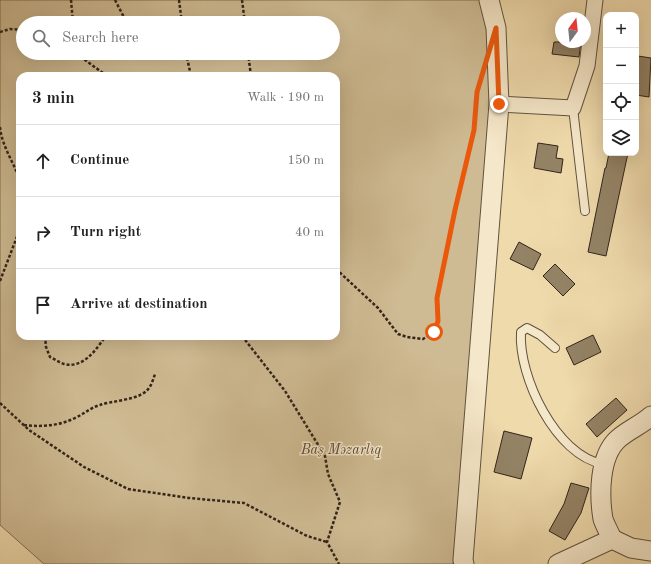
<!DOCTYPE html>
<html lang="en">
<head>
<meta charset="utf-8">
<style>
	body { margin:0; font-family:"Old Standard TT",serif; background:#f2f2f2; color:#222 }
	.controls { position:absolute; right:12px; top:12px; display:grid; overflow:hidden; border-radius:8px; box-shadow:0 4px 16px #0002 }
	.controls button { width:36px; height:36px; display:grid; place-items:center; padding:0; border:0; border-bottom:1px solid #e0e0e0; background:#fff; color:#222; font:20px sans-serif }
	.compass { position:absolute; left:555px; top:12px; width:36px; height:36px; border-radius:50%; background:#fff; box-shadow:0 4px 16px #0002; rotate:15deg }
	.stop { position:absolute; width:12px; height:12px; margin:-9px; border:3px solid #ea580c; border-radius:50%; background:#fff }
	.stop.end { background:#ea580c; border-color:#fff; box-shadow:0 1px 4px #0008 }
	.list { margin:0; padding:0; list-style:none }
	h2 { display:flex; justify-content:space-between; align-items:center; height:52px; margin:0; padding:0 16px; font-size:17px }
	h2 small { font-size:13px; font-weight:400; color:#767676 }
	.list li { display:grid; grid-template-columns:26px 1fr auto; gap:12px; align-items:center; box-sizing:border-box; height:72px; padding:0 16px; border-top:1px solid #e0e0e0 }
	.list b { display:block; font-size:15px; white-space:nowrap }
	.list em { font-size:13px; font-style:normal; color:#767676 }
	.icon { flex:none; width:22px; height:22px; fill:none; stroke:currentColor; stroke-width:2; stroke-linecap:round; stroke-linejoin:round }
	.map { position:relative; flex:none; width:651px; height:564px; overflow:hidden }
	.search { position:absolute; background:#fff; box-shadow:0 4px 16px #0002; left:16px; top:16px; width:324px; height:44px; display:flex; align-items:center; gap:10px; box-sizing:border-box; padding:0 14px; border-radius:22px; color:#767676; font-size:15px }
	.panel { position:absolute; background:#fff; box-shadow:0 4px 16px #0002; left:16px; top:72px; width:324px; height:268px; border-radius:12px }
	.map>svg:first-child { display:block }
	.green { fill:#cfbb93; stroke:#807056; fill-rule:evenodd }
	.building { fill:#948366; stroke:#31241a }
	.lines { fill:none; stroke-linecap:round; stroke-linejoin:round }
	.service-casing { stroke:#60523e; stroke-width:10 }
	.minor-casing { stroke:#60523e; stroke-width:17 }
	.tertiary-casing { stroke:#60523e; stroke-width:21 }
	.path { stroke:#31241a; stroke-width:2.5; stroke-dasharray:3 2; stroke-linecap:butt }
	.service { stroke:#f5e7c9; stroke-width:8 }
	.minor { stroke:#f5e7c9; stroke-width:15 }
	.tertiary { stroke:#f5e7c9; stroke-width:19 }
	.route { stroke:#ea580c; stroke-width:5 }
	.labels { text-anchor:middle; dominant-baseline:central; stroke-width:3; stroke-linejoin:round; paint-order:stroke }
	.park-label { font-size:14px; font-style:italic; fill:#584a38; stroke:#f5e7c9 }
</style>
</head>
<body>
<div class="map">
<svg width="651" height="564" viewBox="0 0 651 564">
	<rect width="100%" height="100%" fill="#efdaac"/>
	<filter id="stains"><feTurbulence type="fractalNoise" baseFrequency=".005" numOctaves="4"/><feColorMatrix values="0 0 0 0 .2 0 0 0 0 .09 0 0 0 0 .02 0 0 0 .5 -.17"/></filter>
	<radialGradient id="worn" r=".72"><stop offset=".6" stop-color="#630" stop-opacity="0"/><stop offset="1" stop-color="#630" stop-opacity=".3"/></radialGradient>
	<!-- green -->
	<path class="green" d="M0 0H487L495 42 473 341 453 564H44L0 525ZM23 23H333V53H23ZM20 76H336V336H20Z"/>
	<!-- building -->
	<g class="building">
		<path d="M554 42H581L579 57 552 54Z"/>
		<path d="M638 56 651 58 649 97 636 95V58Z"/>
		<path d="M538 143 558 146 556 158 563 159 561 173 534 168Z"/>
		<path d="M609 153H628L606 256 588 252 605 168H606Z"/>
		<path d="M519 242 541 254 533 270 510 259Z"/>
		<path d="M555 264 575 284 563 296 543 276Z"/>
		<path d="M593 335 601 352 574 365 566 348Z"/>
		<path d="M616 398 627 410 597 437 586 424Z"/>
		<path d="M504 431 532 438 521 479 494 472Z"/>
		<path d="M571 483 589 488 581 513 565 540 549 531 564 504Z"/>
	</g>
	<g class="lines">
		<!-- service casing -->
		<g class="service-casing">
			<g id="service">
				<path d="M573 108 585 211"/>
				<path d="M555 348 540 335 527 328 521 332C518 376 556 456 603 464"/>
			</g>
		</g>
		<!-- minor casing -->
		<g class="minor-casing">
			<path id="minor" d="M499 104 573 108 587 66 595 0"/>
		</g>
		<!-- tertiary casing -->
		<g class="tertiary-casing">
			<g id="tertiary">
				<path d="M612 539C609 532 605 525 603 519 599 495 599 456 618 439 628 430 641 425 651 416"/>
				<path d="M464 564 463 560 499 104 496 28 489 0"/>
				<path d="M558 564 612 539 631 548 651 551"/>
			</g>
		</g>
		<!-- path -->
		<g class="path">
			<path d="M71 0 73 23"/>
			<path d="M115 0 127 23"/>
			<path d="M179 0 182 23"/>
			<path d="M242 0 245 23"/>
			<path d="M0 32 10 29 23 30"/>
			<path d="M71 53 81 57 107 76"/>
			<path d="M186 53 191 76"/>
			<path d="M248 53 251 76"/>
			<path d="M0 127C2 147 14 162 20 181"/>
			<path d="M336 269 378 308 398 334 407 337 423 339 434 332 438 321 437 298 455 211 474 130 477 92 481 79"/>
			<path d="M0 281 18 234 20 217"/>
			<path d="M45 336 46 347 50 357C55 359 60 363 64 364 84 369 96 349 106 336"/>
			<path d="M242 336 285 391 325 456 328 474 340 502 327 542 339 564"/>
			<path d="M0 403 29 430 84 467 128 489 189 498 244 503 307 536 327 542"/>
			<path d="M24 425C41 427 59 426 75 418 84 414 90 408 100 405 112 401 132 400 142 394 150 390 152 383 155 374"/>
		</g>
		<!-- service -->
		<use href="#service" class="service"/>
		<!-- minor -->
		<use href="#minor" class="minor"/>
		<!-- tertiary -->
		<use href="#tertiary" class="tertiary"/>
	</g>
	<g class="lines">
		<!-- route -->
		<path class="route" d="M434 332 438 321 437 298 455 210 474 130 477 92 496 28 499 104"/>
	</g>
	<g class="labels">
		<!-- park labels -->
		<g class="park-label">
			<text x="341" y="450">Baş Məzarlıq</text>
		</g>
	</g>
	<rect width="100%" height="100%" filter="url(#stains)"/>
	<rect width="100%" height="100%" fill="url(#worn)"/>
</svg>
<div class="controls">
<button>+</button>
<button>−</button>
<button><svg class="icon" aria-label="locate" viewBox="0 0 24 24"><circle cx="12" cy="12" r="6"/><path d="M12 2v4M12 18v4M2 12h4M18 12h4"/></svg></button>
<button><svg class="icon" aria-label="layers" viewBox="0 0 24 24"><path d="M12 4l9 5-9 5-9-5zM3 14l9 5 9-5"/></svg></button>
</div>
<svg class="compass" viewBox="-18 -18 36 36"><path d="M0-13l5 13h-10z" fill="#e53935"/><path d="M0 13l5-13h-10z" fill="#767676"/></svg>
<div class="stop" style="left:434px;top:332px"></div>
<div class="stop end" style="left:499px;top:104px"></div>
<div class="search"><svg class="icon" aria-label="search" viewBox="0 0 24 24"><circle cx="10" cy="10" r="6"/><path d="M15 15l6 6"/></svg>Search here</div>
<section class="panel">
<h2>3 min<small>Walk · 190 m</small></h2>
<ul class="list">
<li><svg class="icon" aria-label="ahead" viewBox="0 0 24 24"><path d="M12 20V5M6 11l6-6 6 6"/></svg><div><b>Continue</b></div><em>150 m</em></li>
<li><svg class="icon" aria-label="right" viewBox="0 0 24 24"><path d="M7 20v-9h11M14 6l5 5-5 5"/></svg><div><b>Turn right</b></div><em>40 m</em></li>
<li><svg class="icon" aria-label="arrive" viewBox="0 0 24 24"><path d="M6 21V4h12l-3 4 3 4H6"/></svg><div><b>Arrive at destination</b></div></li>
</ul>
</section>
</div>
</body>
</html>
